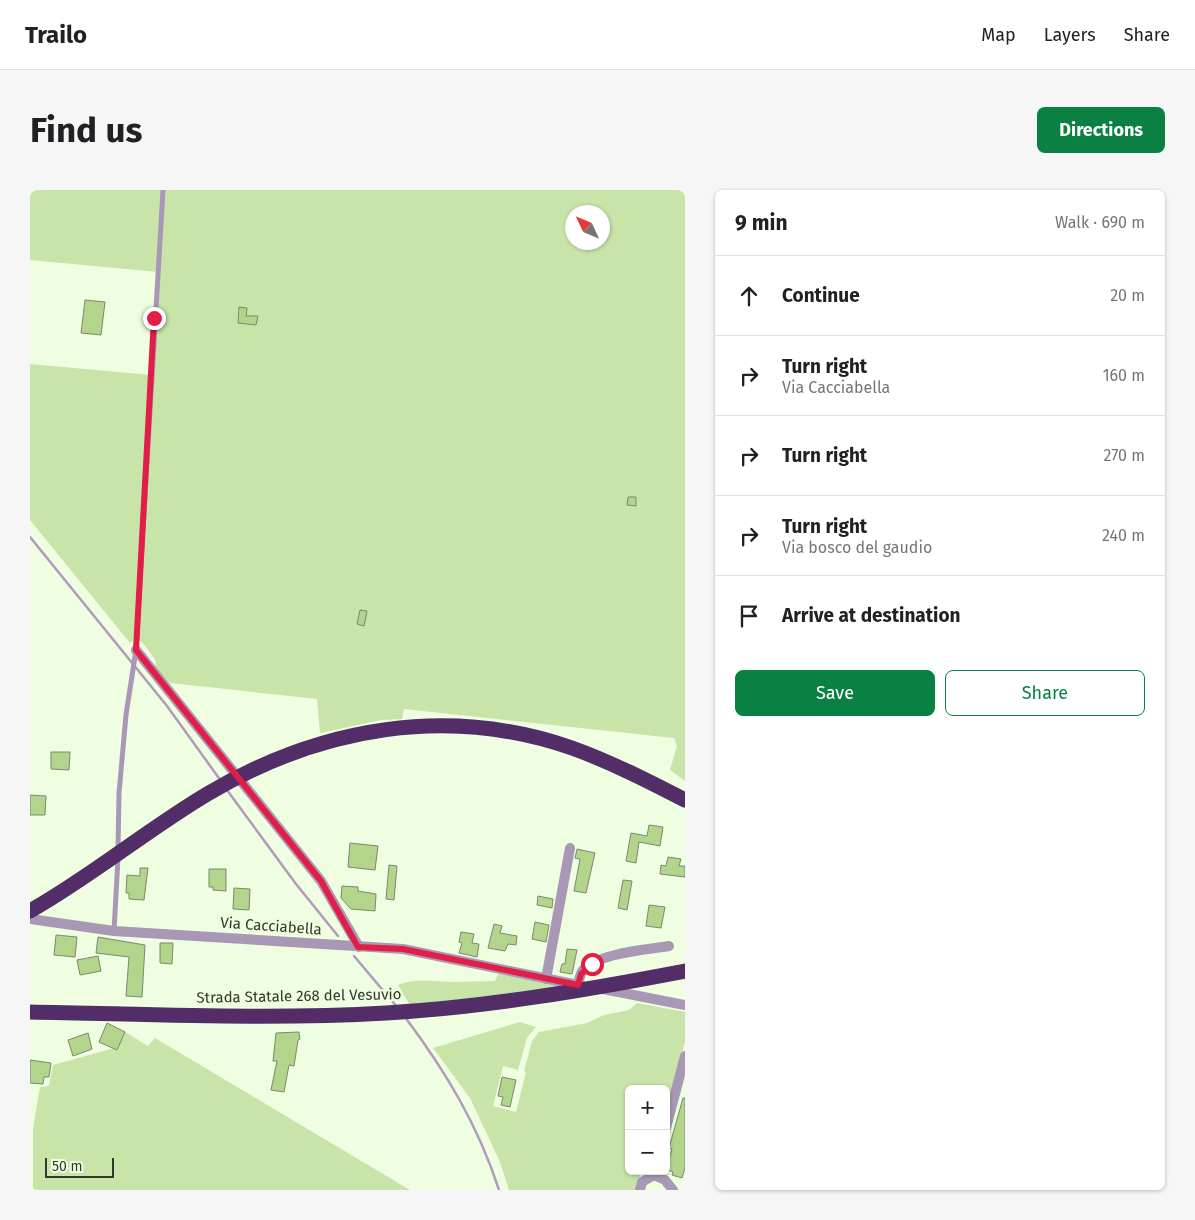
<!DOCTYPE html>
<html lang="en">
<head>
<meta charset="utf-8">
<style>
	body { margin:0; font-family:"Fira Sans",sans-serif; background:#f6f6f6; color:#202124 }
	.controls { position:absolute; right:15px; bottom:15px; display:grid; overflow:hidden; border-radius:8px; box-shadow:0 1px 4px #0004 }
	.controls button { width:45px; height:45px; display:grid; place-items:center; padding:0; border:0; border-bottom:1px solid #e0e0e0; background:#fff; color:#202124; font:25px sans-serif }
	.compass { position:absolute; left:535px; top:15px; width:45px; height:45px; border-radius:50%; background:#fff; box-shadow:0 1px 4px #0004; rotate:314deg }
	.scale { position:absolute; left:15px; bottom:12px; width:69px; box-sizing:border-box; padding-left:5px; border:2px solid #32382c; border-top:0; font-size:14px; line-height:18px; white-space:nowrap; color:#32382c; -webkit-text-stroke:4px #effde0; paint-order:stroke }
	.stop { position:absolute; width:15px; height:15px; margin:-11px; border:4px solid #e11d48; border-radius:50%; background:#fff }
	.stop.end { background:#e11d48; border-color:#fff; box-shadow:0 1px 5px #0008 }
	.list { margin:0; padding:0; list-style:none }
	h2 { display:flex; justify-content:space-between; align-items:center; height:65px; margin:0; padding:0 20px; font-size:21px }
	h2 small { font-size:16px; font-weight:400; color:#757577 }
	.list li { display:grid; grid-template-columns:32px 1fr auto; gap:15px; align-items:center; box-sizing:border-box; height:80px; padding:0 20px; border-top:1px solid #e0e0e0 }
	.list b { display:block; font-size:19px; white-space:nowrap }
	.list p { margin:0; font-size:16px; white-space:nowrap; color:#757577 }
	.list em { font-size:16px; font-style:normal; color:#757577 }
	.actions { display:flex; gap:10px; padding:15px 20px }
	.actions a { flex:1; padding:11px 0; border:1px solid #0b8043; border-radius:8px; text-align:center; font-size:18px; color:#0b8043 }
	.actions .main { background:#0b8043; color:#fff }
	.icon { flex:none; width:28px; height:28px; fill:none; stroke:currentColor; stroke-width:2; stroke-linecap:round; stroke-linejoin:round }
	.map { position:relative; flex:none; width:655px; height:1000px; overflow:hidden; border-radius:8px }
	header { display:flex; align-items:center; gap:30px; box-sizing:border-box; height:70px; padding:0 25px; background:#fff; border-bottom:1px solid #e0e0e0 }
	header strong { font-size:24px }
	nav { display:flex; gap:28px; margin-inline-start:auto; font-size:18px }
	.intro { display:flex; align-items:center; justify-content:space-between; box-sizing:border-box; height:120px; padding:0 30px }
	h1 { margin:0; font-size:35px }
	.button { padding:12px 22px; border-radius:8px; background:#0b8043; color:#fff; font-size:18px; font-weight:700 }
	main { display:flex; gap:30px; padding:0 30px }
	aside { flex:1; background:#fff; border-radius:8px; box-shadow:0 1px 4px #0004 }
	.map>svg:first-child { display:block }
	.green { fill:#c8e4a9; fill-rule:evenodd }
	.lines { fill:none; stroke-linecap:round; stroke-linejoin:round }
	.stream { stroke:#b09bbe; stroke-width:2.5 }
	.building { fill:#b2d48b; stroke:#7b886e }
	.lane { stroke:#a998b5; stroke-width:5 }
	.street { stroke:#a998b5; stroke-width:10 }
	.highway { stroke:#522d67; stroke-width:15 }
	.route { stroke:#e11d48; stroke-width:6 }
	.labels { text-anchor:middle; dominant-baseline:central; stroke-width:4.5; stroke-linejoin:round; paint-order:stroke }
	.street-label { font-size:15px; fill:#32382c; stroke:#effde0 }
</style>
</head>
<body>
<header>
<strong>Trailo</strong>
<nav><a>Map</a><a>Layers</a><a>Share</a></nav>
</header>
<div class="intro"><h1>Find us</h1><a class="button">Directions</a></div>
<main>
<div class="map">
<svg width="655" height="1000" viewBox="0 0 655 1000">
	<rect width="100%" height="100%" fill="#effde0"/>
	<!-- green -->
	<g class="green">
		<path d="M0 0H655V591L640 580 647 556 644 548 374 519 372 529 351 530 290 543 287 509 140 493 125 478 126 471C121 464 113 451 106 448L100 453 0 330V174L121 185 128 82 0 70ZM542 22H572V52H542Z"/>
		<path d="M469 783 541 796 380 815 368 795C386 787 406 792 426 792 439 792 452 791 465 791Z"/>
		<path d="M607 813 655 822V852L641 903 636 901V899L612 895 610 899H599V981H621V983L611 982 606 1000H479L470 972 440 908 403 858 490 832 506 837 497 848 488 880 473 876 463 916 486 922 496 882 494 881 502 851 509 842 557 833 574 825 599 820Z"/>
		<path d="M95 842 118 856 125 848 380 1000H3V939L10 897 19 896 23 875 84 858Z"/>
	</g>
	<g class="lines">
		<!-- stream -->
		<g class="stream">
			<path d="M0 347 137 516 191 591"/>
			<path d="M197 600 266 694 308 746"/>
			<path d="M324 766 367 817"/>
			<path d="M375 827C416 882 448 935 469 1000"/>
		</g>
	</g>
	<!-- building -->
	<g class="building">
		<path d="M55 110 75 112 71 145 51 143Z"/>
		<path d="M209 117 217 118 216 126H228L226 135 208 133Z"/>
		<path d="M598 307H606V316L597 315Z"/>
		<path d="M330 420 337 421 334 436 327 434Z"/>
		<path d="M21 562H40L39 580 21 579Z"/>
		<path d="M0 605 16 606 15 625H0Z"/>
		<path d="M619 635 633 637 630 656 609 652 606 673 596 671 601 643 617 646Z"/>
		<path d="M320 653 348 656 345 680 318 677Z"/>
		<path d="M547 659 565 663 556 703 544 701 550 669 545 668Z"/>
		<path d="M638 667 651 669 649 676H655V687L630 684 631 675 636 676Z"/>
		<path d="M359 675 367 676 364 710 356 709Z"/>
		<path d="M110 678H118L114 710 99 709V703H96L97 685 110 686Z"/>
		<path d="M179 679H196V701L183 700V697H179Z"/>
		<path d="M593 690 602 691 597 720 588 718Z"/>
		<path d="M312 696 328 697V701L346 704 345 721 321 719 311 708Z"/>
		<path d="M204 698 220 699 219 720 203 719Z"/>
		<path d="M508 706 523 709 522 718 507 715Z"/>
		<path d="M619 715 635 717 631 738 616 736Z"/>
		<path d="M505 732 519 735 516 752 502 749Z"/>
		<path d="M464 734 472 736 470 743 487 746 486 755 478 754 475 761 458 758Z"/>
		<path d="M431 742 444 744 442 753 449 754 447 767 429 763 432 753 429 752Z"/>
		<path d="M26 745 47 747 45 767 24 765Z"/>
		<path d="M68 747 115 755 112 807 96 806 99 767 66 763Z"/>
		<path d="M130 753H143L142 774 130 773Z"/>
		<path d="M537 759 547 760 542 784 530 782 532 774H535Z"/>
		<path d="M68 766 71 781 50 785 47 770Z"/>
		<path d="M77 833 95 842 87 860 69 852Z"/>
		<path d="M269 842 270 849 268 850 264 876 259 875 254 902 241 900 247 871H243L246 843Z"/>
		<path d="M58 843 62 859 43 866 38 850Z"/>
		<path d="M0 870 21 873 19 887H14L13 894 0 893Z"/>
		<path d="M472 887 486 890 480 917 471 915 473 907 468 906Z"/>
		<path d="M653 908H655V978L652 988 642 985 643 982 636 979 642 959 639 958Z"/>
	</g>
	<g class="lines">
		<!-- lane -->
		<g class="lane">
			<path d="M88 660 89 603 96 525 106 460 133 0"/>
			<path d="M84 741 88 668"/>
		</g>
		<!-- street -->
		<g class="street">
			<path d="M106 460 291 691 329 757"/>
			<path d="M0 729 84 741 373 759 553 796"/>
			<path d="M516 789 540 658"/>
			<path d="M548 795C549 790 550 784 553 780 569 763 616 760 639 756"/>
			<path d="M573 799 655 815"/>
			<path d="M636 938 655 866"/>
			<path d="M624 985 635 990 643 1000"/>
			<path d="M610 1000 612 992 624 985 625 981"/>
		</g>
		<!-- highway -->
		<g class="highway">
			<path d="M0 721C62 686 118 639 179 603 291 537 418 515 542 558 581 572 618 591 655 610"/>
			<path d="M0 822C118 824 237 830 356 823 457 817 556 800 655 781"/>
		</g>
	</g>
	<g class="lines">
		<!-- route -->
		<path class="route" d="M124 128 106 460 291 691 328 757 373 759 548 795 551 784 562 774"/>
	</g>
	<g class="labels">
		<!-- street labels -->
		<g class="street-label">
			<text transform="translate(241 736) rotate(4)">Via Cacciabella</text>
			<text transform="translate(269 806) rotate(-1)">Strada Statale 268 del Vesuvio</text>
		</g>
	</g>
</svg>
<div class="controls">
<button>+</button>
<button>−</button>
</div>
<svg class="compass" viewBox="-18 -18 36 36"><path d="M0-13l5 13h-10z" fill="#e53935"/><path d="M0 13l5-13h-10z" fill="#757577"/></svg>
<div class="scale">50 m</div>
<div class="stop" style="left:562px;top:774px"></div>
<div class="stop end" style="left:124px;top:128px"></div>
</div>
<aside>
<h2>9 min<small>Walk · 690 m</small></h2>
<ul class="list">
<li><svg class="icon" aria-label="ahead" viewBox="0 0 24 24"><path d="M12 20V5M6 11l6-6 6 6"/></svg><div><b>Continue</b></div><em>20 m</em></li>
<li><svg class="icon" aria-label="right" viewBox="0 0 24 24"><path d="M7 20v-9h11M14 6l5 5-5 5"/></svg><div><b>Turn right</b><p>Via Cacciabella</p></div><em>160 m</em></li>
<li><svg class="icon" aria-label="right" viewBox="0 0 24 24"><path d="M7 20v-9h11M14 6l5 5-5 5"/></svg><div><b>Turn right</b></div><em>270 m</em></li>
<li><svg class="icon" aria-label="right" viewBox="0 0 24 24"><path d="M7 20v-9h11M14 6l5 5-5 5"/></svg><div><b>Turn right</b><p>Via bosco del gaudio</p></div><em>240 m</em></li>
<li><svg class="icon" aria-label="arrive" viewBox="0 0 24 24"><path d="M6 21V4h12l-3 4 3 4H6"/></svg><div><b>Arrive at destination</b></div></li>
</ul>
<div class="actions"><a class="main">Save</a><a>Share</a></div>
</aside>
</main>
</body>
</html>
